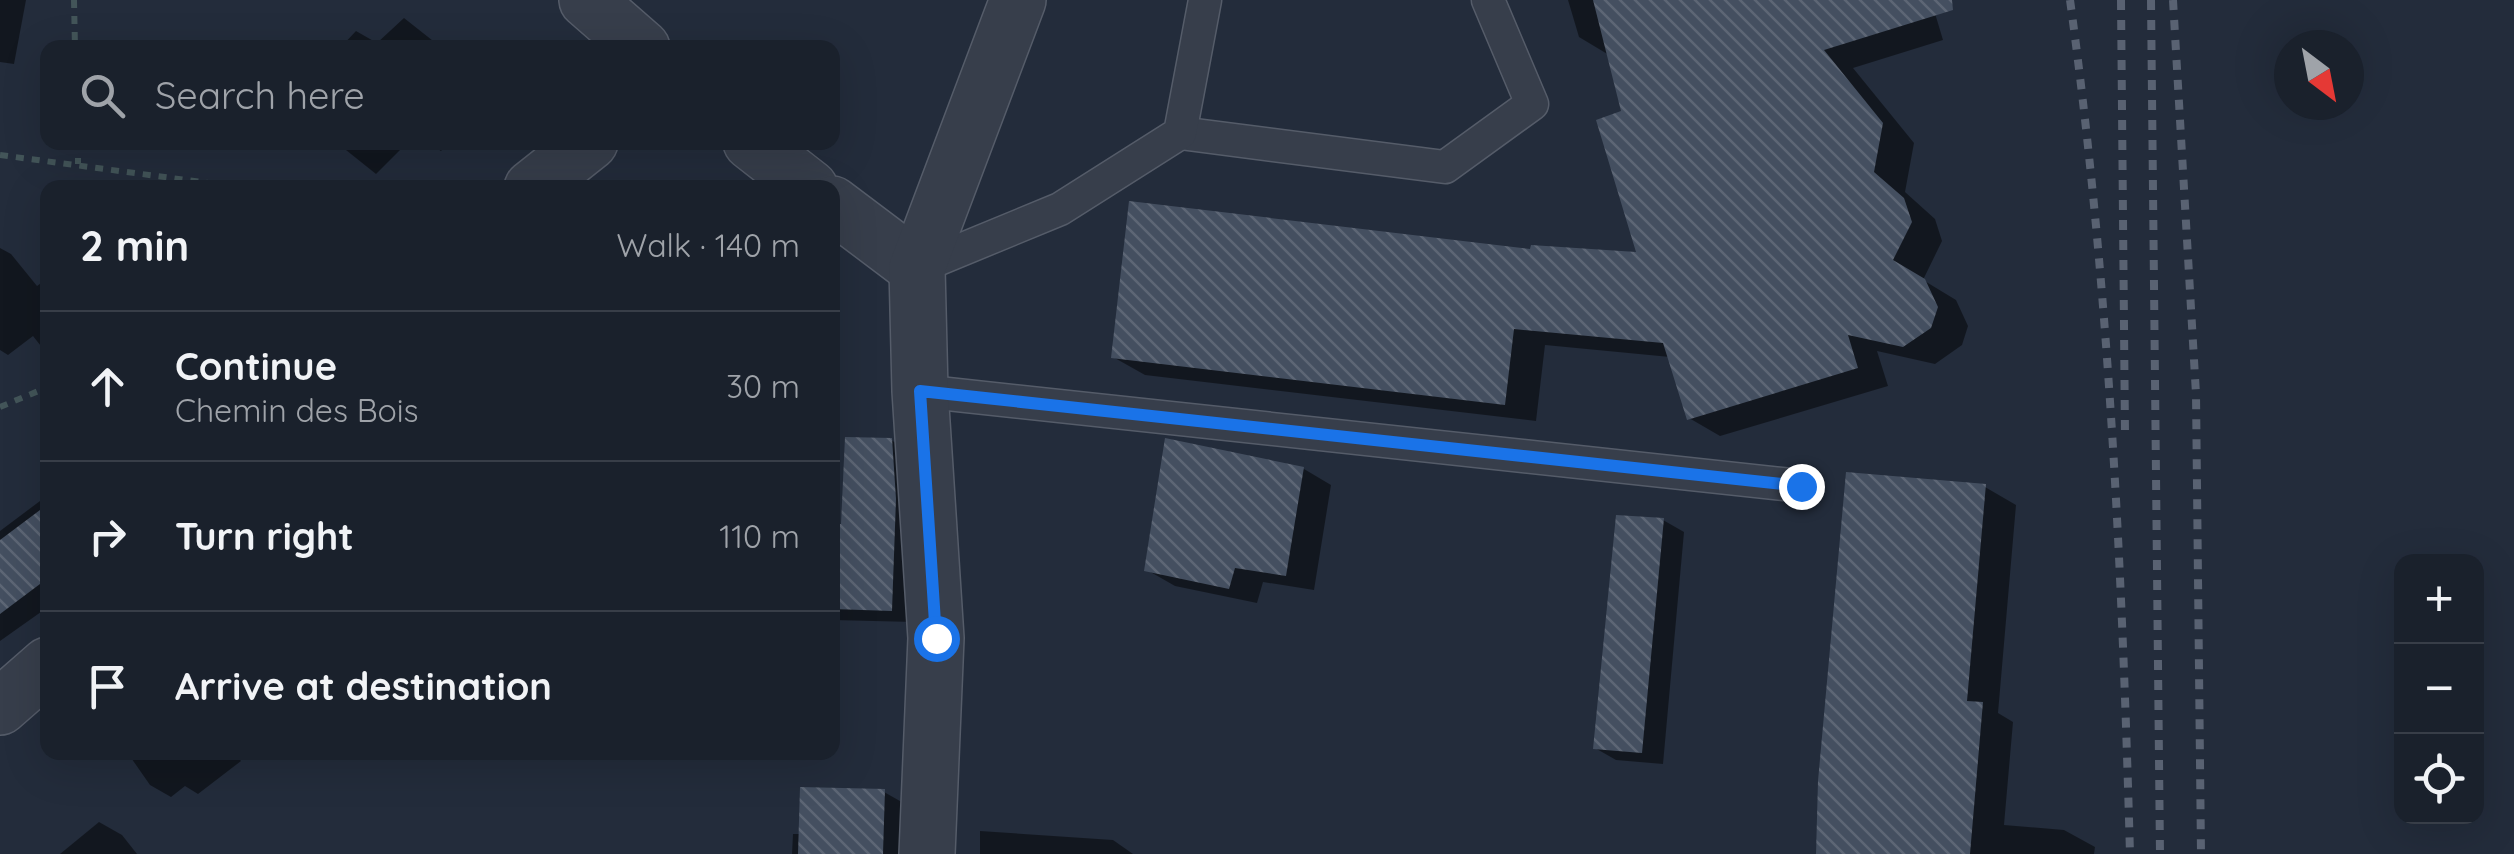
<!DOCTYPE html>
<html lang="en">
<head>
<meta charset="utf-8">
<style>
	body { margin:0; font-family:Quicksand,sans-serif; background:#232934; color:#f1f3f6 }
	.controls { position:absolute; right:30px; bottom:30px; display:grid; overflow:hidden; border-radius:20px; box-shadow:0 10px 40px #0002 }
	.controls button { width:90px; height:90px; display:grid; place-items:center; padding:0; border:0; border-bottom:2px solid #383e48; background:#1a212c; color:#f1f3f6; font:50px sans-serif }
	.compass { position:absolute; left:2274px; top:30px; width:90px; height:90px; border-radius:50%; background:#1a212c; box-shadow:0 10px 40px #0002; rotate:148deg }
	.stop { position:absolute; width:30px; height:30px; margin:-22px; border:8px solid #1a73e8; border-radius:50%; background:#fff }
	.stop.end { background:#1a73e8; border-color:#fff; box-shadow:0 2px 10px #0008 }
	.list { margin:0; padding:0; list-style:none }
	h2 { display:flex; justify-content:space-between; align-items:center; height:130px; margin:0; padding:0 40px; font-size:42px }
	h2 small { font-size:32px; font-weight:400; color:#9fa3a9 }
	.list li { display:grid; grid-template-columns:65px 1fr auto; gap:30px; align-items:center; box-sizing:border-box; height:150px; padding:0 40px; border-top:2px solid #383e48 }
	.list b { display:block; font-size:38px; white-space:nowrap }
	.list p { margin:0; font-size:32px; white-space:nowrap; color:#9fa3a9 }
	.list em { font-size:32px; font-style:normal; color:#9fa3a9 }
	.icon { flex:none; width:55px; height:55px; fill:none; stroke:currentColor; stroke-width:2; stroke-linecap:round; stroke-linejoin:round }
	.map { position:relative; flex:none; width:2514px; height:854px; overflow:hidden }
	.search { position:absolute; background:#1a212c; box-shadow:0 10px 40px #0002; left:40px; top:40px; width:800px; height:110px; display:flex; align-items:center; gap:25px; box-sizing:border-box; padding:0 35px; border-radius:20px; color:#9fa3a9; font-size:38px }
	.panel { position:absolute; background:#1a212c; box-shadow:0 10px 40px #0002; left:40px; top:180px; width:800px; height:580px; border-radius:20px }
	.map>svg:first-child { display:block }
	.shadow { fill:#0007 }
	.building { fill:url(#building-back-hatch) }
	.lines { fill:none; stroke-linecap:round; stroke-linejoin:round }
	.lane-casing { stroke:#555c69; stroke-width:35 }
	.street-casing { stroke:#555c69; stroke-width:58 }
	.path { stroke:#435559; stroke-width:6; stroke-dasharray:8 8; stroke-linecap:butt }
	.lane { stroke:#373e4b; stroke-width:32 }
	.street { stroke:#373e4b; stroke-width:55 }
	.rail { stroke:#596272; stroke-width:8; stroke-dasharray:10 10; stroke-linecap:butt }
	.route { stroke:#1a73e8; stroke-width:12 }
</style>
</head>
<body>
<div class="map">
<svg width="2514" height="854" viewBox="0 0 2514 854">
	<defs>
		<pattern id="building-back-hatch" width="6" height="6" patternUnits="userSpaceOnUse" patternTransform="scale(2.5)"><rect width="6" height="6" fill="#444f60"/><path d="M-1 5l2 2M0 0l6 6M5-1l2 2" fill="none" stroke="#5d6675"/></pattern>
	</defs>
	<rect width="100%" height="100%" fill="#232c3b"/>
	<!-- shadow -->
	<g class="shadow">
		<path d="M0 0H26L14 64 0 62Z"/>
		<path d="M1568 0H1931L1943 40 1853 68 1914 143 1905 192 1935 219 1942 241 1923 280 1956 300 1968 326 1962 345 1935 364 1877 351 1888 386 1720 436 1689 418 1670 357 1545 345 1536 421 1145 375 1113 357 1639 255 1624 113 1609 55 1579 37Z"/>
		<path d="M404 18 442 48H340L356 31 377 43Z"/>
		<path d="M336 142H408L376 174Z"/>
		<path d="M426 142H449L441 151Z"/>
		<path d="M0 248 11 254 37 286 48 278V355L33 336 8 355 0 350Z"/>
		<path d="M891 440 914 454V622L832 620V526H843Z"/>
		<path d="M1304 469 1331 485 1314 590 1263 582 1257 603 1175 586 1147 570Z"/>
		<path d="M1849 475 1985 487 2016 505 1998 713 2013 722 2004 825 2064 830 2095 847 2094 854H1816Z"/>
		<path d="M48 495V607L0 641V531Z"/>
		<path d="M1663 520 1684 532 1663 764 1616 760 1595 748Z"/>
		<path d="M127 752H234L241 761 198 794 185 786 171 797 150 785Z"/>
		<path d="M884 792 907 805 905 854H792L793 834H801Z"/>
		<path d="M99 822 122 835 137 854H60Z"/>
		<path d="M980 831 1113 840 1133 854H980Z"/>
	</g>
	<!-- building -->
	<g class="building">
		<path d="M1593 0H1952L1953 10 1824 50 1883 123 1874 172 1904 198 1912 222 1893 260 1925 279 1938 307 1931 328 1903 347 1848 335 1858 368 1687 420 1663 343 1514 329 1505 405 1111 358 1129 201 1530 249 1531 245 1636 252 1596 120 1621 111Z"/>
		<path d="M845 437 892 438 896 499 892 611 832 609V524H841Z"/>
		<path d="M1165 438 1304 467 1286 576 1235 568 1229 589 1144 571Z"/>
		<path d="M1846 472 1986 484 1967 701 1983 702 1970 854H1816L1818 781Z"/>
		<path d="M48 504V578L0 614V540Z"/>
		<path d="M1616 515 1664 518 1642 753 1593 749Z"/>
		<path d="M800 787 885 789 883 854H798Z"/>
	</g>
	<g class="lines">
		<!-- lane casing -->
		<g class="lane-casing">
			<g id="lane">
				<path d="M1180 133 1445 167 1532 104 1488 0"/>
				<path d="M917 268 1060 209 1180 133 1205 0"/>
				<path d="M920 391 1801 486"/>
			</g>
		</g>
		<!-- street casing -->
		<g class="street-casing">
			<g id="street">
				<path d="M587 0 642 48"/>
				<path d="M751 142 810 188"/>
				<path d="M532 188 590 142"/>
				<path d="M832 204 917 268"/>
				<path d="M0 707 48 665"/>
				<path d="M927 854 936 638 920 391 917 268 1018 0"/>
			</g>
		</g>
		<!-- path -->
		<g class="path">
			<path d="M74 0 75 48"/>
			<path d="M78 142V164"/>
			<path d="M0 155 246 188"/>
			<path d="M0 407 48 387"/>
		</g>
		<!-- lane -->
		<use href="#lane" class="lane"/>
		<!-- street -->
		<use href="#street" class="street"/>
		<!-- rail -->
		<g class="rail">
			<path d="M2070 0C2109 282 2122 569 2130 854"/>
			<path d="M2121 0 2125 434"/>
			<path d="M2151 0 2160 854"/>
			<path d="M2173 0 2196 394 2201 854"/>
		</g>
	</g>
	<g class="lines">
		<!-- route -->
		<path class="route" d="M936 638 920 391 1801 486"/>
	</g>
</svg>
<div class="controls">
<button>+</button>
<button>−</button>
<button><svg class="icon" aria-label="locate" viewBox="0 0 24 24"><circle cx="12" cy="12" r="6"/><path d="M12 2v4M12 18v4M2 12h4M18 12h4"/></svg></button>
</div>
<svg class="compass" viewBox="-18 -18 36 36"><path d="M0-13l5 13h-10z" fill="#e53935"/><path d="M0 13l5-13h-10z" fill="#9fa3a9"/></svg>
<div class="stop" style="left:936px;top:638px"></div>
<div class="stop end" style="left:1801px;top:486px"></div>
<div class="search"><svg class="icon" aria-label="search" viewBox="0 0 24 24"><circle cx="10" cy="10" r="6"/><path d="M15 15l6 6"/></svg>Search here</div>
<section class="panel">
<h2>2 min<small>Walk · 140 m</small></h2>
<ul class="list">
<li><svg class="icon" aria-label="ahead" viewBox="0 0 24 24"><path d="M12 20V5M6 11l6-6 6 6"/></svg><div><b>Continue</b><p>Chemin des Bois</p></div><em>30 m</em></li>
<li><svg class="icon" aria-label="right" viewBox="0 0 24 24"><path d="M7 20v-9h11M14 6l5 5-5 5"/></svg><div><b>Turn right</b></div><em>110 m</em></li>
<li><svg class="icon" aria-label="arrive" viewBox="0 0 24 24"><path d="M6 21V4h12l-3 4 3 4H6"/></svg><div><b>Arrive at destination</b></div></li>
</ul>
</section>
</div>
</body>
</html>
